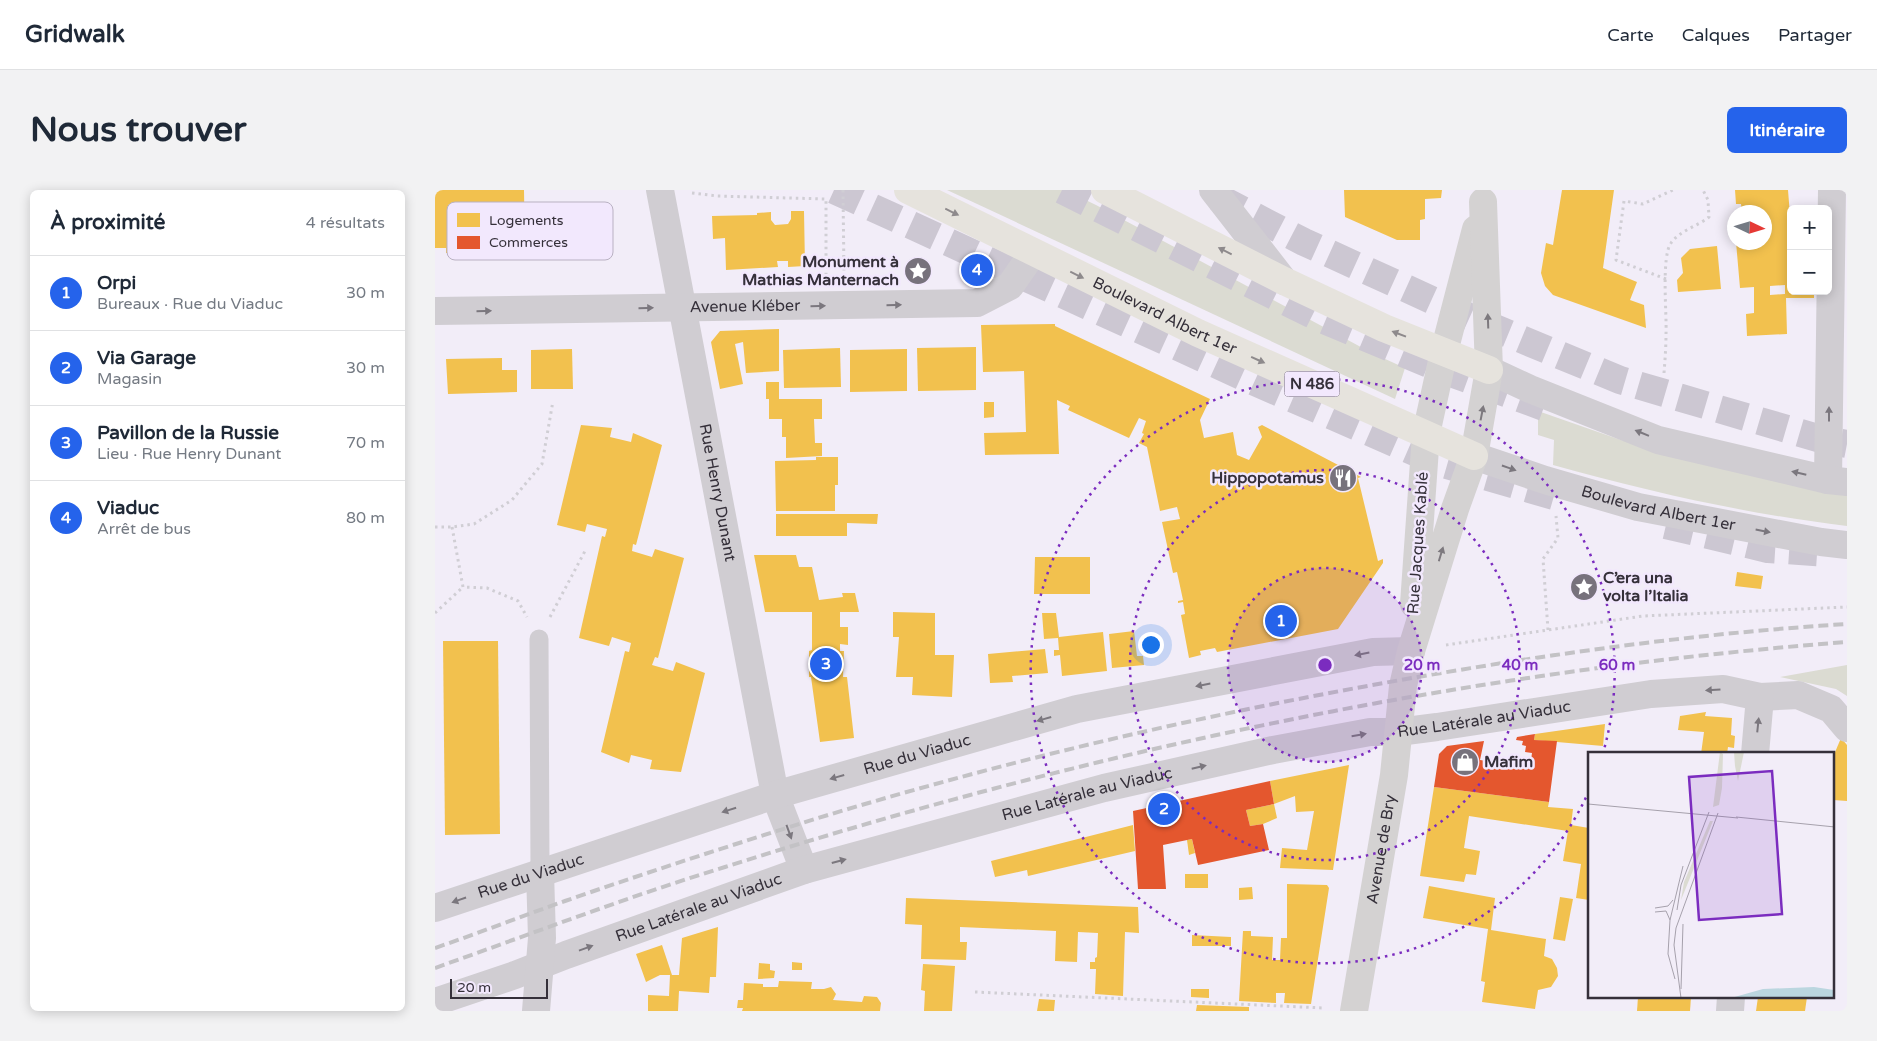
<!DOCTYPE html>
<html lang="fr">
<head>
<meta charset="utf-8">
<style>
	body { margin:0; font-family:"Varela Round",sans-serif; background:#f2f2f3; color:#1f2937 }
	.controls { position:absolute; right:15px; top:15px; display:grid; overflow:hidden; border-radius:8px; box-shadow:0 2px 12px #0003 }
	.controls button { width:45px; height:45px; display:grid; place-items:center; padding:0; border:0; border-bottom:1px solid #e0e1e3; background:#fff; color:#1f2937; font:25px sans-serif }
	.compass { position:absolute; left:1292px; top:15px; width:45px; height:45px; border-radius:50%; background:#fff; box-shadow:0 2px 12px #0003; rotate:94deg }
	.scale { position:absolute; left:15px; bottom:12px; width:98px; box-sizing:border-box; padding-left:5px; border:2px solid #35303a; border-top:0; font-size:14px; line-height:18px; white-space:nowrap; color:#35303a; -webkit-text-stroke:4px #f2e8fd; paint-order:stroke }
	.you { position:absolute; left:715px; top:454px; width:18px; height:18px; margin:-12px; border:4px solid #fff; border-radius:50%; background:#1a73e8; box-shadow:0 0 0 8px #1a73e833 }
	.badge { display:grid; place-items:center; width:32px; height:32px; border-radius:50%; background:#2563eb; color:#fff; font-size:16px; font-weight:700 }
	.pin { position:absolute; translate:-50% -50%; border:2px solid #fff; box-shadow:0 1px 5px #0006 }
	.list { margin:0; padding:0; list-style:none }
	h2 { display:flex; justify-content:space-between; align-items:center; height:65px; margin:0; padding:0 20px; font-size:21px }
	h2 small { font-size:16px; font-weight:400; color:#747a83 }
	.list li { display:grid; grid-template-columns:32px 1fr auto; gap:15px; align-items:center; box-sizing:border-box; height:75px; padding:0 20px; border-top:1px solid #e0e1e3 }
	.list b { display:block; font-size:19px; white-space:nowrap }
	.list p { margin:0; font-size:16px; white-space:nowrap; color:#747a83 }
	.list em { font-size:16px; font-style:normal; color:#747a83 }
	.map { position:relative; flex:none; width:1412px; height:821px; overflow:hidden; border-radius:8px }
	header { display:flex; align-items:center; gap:30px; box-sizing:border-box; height:70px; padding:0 25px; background:#fff; border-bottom:1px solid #e0e1e3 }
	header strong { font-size:24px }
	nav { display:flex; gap:28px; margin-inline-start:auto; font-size:18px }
	.intro { display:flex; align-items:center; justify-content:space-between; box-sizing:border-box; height:120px; padding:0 30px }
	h1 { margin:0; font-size:35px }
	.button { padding:12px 22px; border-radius:8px; background:#2563eb; color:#fff; font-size:18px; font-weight:700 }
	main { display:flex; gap:30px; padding:0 30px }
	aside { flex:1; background:#fff; border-radius:8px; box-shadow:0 2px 12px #0003 }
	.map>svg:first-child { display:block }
	.green { fill:#dbdbd2 }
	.homes { fill:#f2c14e; fill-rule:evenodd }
	.shops { fill:#e4572e }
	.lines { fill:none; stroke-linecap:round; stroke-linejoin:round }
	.motorway-tunnel { stroke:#ccc7d2; stroke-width:28; stroke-dasharray:28 14; stroke-linecap:butt }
	.path { stroke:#d0ced4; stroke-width:3; stroke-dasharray:2.5 4; stroke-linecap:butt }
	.service { stroke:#d0cdd2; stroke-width:19 }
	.pedestrian { stroke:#d0cdd2; stroke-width:28 }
	.minor { stroke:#d0cdd2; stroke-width:28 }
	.tertiary { stroke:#d0cdd2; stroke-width:28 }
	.secondary { stroke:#d4d2d2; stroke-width:28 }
	.primary { stroke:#e6e3dd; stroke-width:28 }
	.rail { stroke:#c3c2c5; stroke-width:4; stroke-dasharray:10 5; stroke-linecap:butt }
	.oneway { fill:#8e8a8c }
	.oneway2 { fill:#7b777e }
	.oneway3 { fill:#7d797e }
	.ring { fill:none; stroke:#7b2cbf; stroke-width:2.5; stroke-dasharray:2.5 5 }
	.labels { text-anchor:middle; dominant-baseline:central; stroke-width:5; stroke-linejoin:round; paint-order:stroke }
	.shield { fill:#f2e8fd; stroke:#6e6774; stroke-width:1 }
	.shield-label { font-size:15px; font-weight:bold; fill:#35303a }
	.poi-label { font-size:16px; font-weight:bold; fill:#35303a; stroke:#f2e8fd; text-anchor:end }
	.street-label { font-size:16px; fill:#35303a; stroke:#f2e8fd }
	.inset-road { fill:none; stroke:#a6a1ac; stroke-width:1 }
	.view { fill:#7b2cbf; fill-opacity:0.15; stroke:#7b2cbf; stroke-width:2.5 }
	.inset-edge { fill:none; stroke:#35303a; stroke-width:2.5 }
	.key { fill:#f2e8fd; stroke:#b9b1c2; stroke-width:1 }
	.key-label { font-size:14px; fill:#35303a }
	.centre { fill:#7b2cbf; stroke:#f2e8fd; stroke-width:2.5 }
	.ring-label { font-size:15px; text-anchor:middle; font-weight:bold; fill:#7b2cbf; stroke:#f2e8fd; stroke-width:5; stroke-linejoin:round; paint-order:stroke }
</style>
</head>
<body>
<header>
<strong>Gridwalk</strong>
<nav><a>Carte</a><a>Calques</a><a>Partager</a></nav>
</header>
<div class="intro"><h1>Nous trouver</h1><a class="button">Itinéraire</a></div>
<main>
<aside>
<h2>À proximité<small>4 résultats</small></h2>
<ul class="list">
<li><span class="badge">1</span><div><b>Orpi</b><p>Bureaux · Rue du Viaduc</p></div><em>30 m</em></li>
<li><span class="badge">2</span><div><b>Via Garage</b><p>Magasin</p></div><em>30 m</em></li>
<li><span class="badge">3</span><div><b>Pavillon de la Russie</b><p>Lieu · Rue Henry Dunant</p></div><em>70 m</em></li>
<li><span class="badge">4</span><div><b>Viaduc</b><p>Arrêt de bus</p></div><em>80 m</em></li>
</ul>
</aside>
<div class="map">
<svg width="1412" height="821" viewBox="0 0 1412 821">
	<rect width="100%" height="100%" fill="#f2edf8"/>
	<!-- green -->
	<g class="green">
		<path d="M512 0H630L661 15 937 163 970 178 960 209Z"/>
		<path d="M1103 221 1186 250 1262 271 1412 302V336C1312 324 1215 302 1118 275L1119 250 1103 245Z"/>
		<path d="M1412 475V506L1401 499 1345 487Z"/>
	</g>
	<!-- homes -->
	<g class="homes">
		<path d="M0 0H89L90 62 11 63V58H0Z"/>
		<path d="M909 0H1007L1006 8 990 9V29L985 30V50H962L910 27Z"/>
		<path d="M1127 0H1179L1168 78 1202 92 1195 110 1209 115 1211 138 1118 105 1110 96 1106 83 1111 53 1118 55Z"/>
		<path d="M1300 0H1353L1356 38H1352L1356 101H1379V108H1351L1352 144 1312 146 1311 124 1319 123V97L1305 98 1301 52H1330V22H1307L1306 14H1301ZM1350 95V104L1335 105V96Z"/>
		<path d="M356 21H369L370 76 353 77V71H342L343 77 291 80 290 48 278 49 277 26 322 25V23L336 22V30L340 35 353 34 356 29Z"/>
		<path d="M1282 56 1286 99 1243 102 1242 90 1248 83 1246 68 1255 59Z"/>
		<path d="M620 134V136L775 209 765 230 769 248 798 242 802 265 814 270 827 247 823 237 827 235 926 287 923 288 943 371 948 369V373L903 439 782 462 780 458 765 461 766 465 754 468 746 425 750 424 748 412 743 413V411L748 410 742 382 738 383 727 332 745 329 742 317 725 321 712 257 704 253 709 244 707 243 711 231 704 228 694 248 633 220 635 216 622 210 624 264 550 265 549 243 591 242 589 181 548 182 546 135Z"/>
		<path d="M344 139V181L311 183 308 152 300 154 308 194 285 199 276 152 285 141Z"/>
		<path d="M541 157V200L483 201 482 158Z"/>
		<path d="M405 158 406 197 349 198 348 160Z"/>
		<path d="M137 159 138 199H96V160Z"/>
		<path d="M472 159V201L415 202V160Z"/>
		<path d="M67 168V180H82V202L13 204 11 169Z"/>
		<path d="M331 192H344V209H387V229H379L380 253H387V266L351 268V247H347V229H334V209H331Z"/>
		<path d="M549 212H559V227L549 228Z"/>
		<path d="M146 235 177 238 175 247 196 252 198 243 227 255 201 355 198 354 197 361 217 367 220 359 249 368 223 468 220 467 217 475 238 481 241 472 270 483 246 582 215 579 217 570 196 565 194 573 166 562 190 461 194 462 196 453 177 447 174 456 144 448 167 346 170 347 172 339 152 334 150 342 122 335Z"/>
		<path d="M381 267H403V295H400V321H341L340 271 381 270Z"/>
		<path d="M341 324H443L442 334 412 333V346H341Z"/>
		<path d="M319 365H361L364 377H377L384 410 408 407 407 403H420L424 422H405V437H413V455L405 454V461H409L408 487H412L419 548 385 552 376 487H374V461L377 460V422H330Z"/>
		<path d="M600 367H655V404H599Z"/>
		<path d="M1302 382 1328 386 1326 399 1300 396Z"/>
		<path d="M458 422 500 423V465H519L517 507 477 505 478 487H461L464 447H458Z"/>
		<path d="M607 423H621L624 447 668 442 672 481 627 486 625 465 619 466V460H624L623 448 609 449Z"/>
		<path d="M699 441 702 466H708L709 475 677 478 674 444Z"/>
		<path d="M8 451H63L65 644 10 645Z"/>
		<path d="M610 459 613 483 577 486 578 492 555 493 553 464Z"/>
		<path d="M1271 522 1270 526 1297 528 1296 545 1300 546 1299 558 1293 557 1292 564H1266L1269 542 1243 540 1245 526Z"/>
		<path d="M1170 534 1168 556 1099 550 1100 544Z"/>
		<path d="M1406 548 1412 555V611L1398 610V567Z"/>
		<path d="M914 575 898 680 845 678 847 658 872 660 879 621 861 622 860 606 839 614 835 591Z"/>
		<path d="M999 597 1114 612 1113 617 1138 619 1136 635 1154 638V710L1141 708 1146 674 1128 671 1133 641 1034 626 1029 658 1045 661 1041 685 1031 684 1029 692 985 686Z"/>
		<path d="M839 614 842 628 828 634 815 636 811 620Z"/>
		<path d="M698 635 700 661 593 686 592 680 560 687 556 671Z"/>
		<path d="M757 649 760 663 754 665 752 650Z"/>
		<rect x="750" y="684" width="23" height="14"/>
		<path d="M852 694 892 695 894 698 876 814 849 813 850 803H841V813L804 811 808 741H816V746L838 747 837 770H845L846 748H852Z"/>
		<path d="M994 696 1060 708 1056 740 1111 749 1109 766 1117 769 1122 778 1123 786 1116 797 1103 800 1100 819 1047 812 1050 792 1046 791 1053 739 988 728Z"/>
		<path d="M817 697 818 709 804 710V698Z"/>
		<path d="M1125 707 1138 709 1130 751 1118 749Z"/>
		<path d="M471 708 703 717 704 743 690 742 688 806 660 804 661 779H655V772H660V768L662 767 663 743 643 742 642 772 620 771 621 741 525 737V752H532L531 770 486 769 487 735 470 734Z"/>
		<path d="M283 737 281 787H275L274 803 244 801 243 821H213V805L234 806 235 785H225L211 792 201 764 227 755 237 785H244L247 748Z"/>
		<path d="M757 745 796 747V756H757Z"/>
		<path d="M357 772 367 773V780H357Z"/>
		<path d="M324 773 335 774V780L340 781 339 788 323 789Z"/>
		<path d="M488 774 520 776 517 821H489L490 801 486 800Z"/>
		<path d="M344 791 377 792 376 799H389L396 797 401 804 398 810 427 812 429 806 442 807 446 813 445 821H307L308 818H302L303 810H308L309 793 328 794V797H343Z"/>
		<path d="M756 799H774V808L756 807Z"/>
		<path d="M1203 807H1256L1255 821H1202Z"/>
		<path d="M1323 807H1372L1370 821H1321Z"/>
		<path d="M604 809 620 810 619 821H602Z"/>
		<path d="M762 815 814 817V821H761Z"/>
	</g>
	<!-- shops -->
	<g class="shops">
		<path d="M1100 544 1099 550 1122 551 1114 612 999 597 1004 564 1012 556 1049 551 1045 570 1095 577 1097 563 1090 562 1091 556 1087 555 1088 551 1081 550 1082 547Z"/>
		<path d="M835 591 839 614 811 620 815 636 828 634 834 660 763 675 757 649 728 655 731 699H703L698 621Z"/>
	</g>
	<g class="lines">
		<!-- motorway-tunnel -->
		<g class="motorway-tunnel">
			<path d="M399 0 820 192 1005 273 1119 306"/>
			<path d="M627 0 884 128 1016 183 1109 217"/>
			<path d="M782 7 869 52 1045 132 1185 190 1386 249 1412 254"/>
			<path d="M1231 335 1333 359 1395 363"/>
		</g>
		<!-- path -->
		<g class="path">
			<path d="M408 0 409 85"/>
			<path d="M257 3 282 6 391 9V84"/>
			<path d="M1231 89 1181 70 1189 11 1208 14 1238 0"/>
			<path d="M1229 183C1230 170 1231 157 1231 144 1232 125 1226 67 1236 53 1244 41 1263 36 1274 27L1273 10 1268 0"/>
			<path d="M0 337H17L39 334 77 310 107 274 118 211"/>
			<path d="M17 337 28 397 52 398 83 411 92 427"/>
			<path d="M0 423 28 397"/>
			<path d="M115 427 150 361"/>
			<path d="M1113 440 1108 369 1123 348 1121 326"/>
			<path d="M1011 455 1208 426 1412 417"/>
			<path d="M540 802 889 818"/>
		</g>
		<!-- service -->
		<path class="service" d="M104 449 105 682"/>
		<!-- pedestrian -->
		<path class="pedestrian" d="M1325 507 1363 505 1396 519 1412 538"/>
		<!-- minor -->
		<g class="minor">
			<path id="s1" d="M225 0 340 605 369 680"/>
			<path d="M778 0 849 91"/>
			<path id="s2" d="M0 121 542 113 575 96 598 63"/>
			<path d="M1393 290 1397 0"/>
			<path id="s3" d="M0 718 340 605 642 519 938 462 976 461"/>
			<path id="s4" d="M0 812 80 785 131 765 369 680 669 598 838 560 935 542H963L1002 537 1216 504 1288 499 1325 507 1320 564"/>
			<path d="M101 821 107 748 105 682"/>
			<path d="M1295 821 1296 807"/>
		</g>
		<!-- tertiary -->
		<g class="tertiary">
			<path d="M1054 180 1095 199 1223 250 1393 290 1412 292"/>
			<path id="s5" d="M1039 266 1110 290 1203 317 1386 352 1412 355"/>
		</g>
		<!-- secondary -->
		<g class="secondary">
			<path d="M979 414 991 244 1009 162 1041 39"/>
			<path id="s6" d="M919 821 959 585 968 496 976 461 1020 319 1039 266 1054 180 1048 12"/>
		</g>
		<!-- primary -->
		<g class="primary">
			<path id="s7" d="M473 0 763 143 1039 266"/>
			<path d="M670 0 849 91 949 138 1054 180"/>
		</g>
		<!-- rail -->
		<g class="rail">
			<path d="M0 758C44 743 87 726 130 711 213 682 297 655 380 629 576 569 776 523 977 488 1121 463 1266 443 1412 434"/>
			<path d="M0 778C96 744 192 707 290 677 654 561 1030 481 1412 452"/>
		</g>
	</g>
	<!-- one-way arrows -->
	<defs><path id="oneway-solid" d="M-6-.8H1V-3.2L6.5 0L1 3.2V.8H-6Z" transform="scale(1.25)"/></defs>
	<g class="oneway">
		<use href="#oneway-solid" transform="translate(517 22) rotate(26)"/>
		<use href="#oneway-solid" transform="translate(790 61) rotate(-153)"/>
		<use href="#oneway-solid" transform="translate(642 85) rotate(26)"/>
		<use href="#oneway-solid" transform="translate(964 144) rotate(-159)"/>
		<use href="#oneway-solid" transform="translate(823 170) rotate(24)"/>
	</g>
	<g class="oneway2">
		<use href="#oneway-solid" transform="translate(459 115) rotate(-1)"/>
		<use href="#oneway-solid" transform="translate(383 116) rotate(-1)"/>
		<use href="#oneway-solid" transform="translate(211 118) rotate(-1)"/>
		<use href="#oneway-solid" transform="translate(49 121) rotate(-1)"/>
		<use href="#oneway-solid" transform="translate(1394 224) rotate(-90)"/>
		<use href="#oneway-solid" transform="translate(1207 243) rotate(-158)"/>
		<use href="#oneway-solid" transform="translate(1074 278) rotate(19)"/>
		<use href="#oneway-solid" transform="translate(1364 283) rotate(-167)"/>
		<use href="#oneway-solid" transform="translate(1328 341) rotate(11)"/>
		<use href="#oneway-solid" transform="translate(927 464) rotate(169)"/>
		<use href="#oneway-solid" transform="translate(768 495) rotate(169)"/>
		<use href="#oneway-solid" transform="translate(1278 500) rotate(176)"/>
		<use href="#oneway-solid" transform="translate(609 529) rotate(164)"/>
		<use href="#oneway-solid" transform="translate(1323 535) rotate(-84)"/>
		<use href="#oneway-solid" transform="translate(924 545) rotate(-10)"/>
		<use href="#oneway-solid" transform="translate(764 577) rotate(-13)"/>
		<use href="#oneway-solid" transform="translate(402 587) rotate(164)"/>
		<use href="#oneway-solid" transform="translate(294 620) rotate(162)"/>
		<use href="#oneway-solid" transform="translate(354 642) rotate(70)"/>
		<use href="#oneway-solid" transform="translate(404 671) rotate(-15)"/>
		<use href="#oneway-solid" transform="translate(24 710) rotate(161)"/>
		<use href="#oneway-solid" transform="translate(151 758) rotate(-20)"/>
	</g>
	<g class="oneway3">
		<use href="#oneway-solid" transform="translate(1053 131) rotate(-92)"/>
		<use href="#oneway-solid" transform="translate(1047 223) rotate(-79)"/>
		<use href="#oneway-solid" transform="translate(1006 364) rotate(-73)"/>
	</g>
	<!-- distance rings -->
	<circle cx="890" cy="475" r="97" fill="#7b2cbf" fill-opacity=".12"/>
	<g class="ring">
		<circle cx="890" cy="475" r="97"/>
		<circle cx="890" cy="475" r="195"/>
		<path d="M1154 601A292 292 0 1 1 1168 563"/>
	</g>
	<!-- icons -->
	<defs>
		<g id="sight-disc" transform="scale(1.4375)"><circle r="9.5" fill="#77727c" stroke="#f2e8fd"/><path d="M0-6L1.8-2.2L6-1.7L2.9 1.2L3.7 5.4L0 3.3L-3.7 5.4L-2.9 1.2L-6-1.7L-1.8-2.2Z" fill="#fff"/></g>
		<g id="restaurant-disc" transform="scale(1.4375)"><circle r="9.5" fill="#77727c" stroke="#f2e8fd"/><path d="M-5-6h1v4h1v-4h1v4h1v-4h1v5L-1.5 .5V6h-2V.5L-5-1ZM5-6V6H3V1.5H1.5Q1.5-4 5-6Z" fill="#fff"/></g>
		<g id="shop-disc" transform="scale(1.4375)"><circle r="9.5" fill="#77727c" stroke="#f2e8fd"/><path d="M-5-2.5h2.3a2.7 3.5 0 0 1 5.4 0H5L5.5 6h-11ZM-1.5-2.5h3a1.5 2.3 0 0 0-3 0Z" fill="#fff"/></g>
	</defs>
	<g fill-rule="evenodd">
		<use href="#sight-disc" x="483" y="81"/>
		<use href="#restaurant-disc" x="908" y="288"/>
		<use href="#sight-disc" x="1149" y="397"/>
		<use href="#shop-disc" x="1030" y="572"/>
	</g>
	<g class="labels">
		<!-- shield labels -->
		<rect class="shield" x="849.5" y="181.5" width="55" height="25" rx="4"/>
		<g class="shield-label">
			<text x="877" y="194">N 486</text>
		</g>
		<!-- poi labels -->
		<g class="poi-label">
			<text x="464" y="72">Monument à<tspan x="464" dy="18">Mathias Manternach</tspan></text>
			<text x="889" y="288">Hippopotamus</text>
			<text x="1168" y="388" text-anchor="start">C’era una<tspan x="1168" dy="18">volta l’Italia</tspan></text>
			<text x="1049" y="572" text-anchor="start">Mafim</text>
		</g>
		<!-- street labels -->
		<g class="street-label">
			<text stroke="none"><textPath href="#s2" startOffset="310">Avenue Kléber</textPath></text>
			<text stroke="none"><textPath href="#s7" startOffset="286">Boulevard Albert 1er</textPath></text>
			<text stroke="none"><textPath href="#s1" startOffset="308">Rue Henry Dunant</textPath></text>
			<text stroke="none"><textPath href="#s5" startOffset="192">Boulevard Albert 1er</textPath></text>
			<text transform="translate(983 353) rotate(-86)">Rue Jacques Kablé</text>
			<text stroke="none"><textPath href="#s4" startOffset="1090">Rue Latérale au Viaduc</textPath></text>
			<text stroke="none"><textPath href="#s3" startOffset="506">Rue du Viaduc</textPath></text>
			<text stroke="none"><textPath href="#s4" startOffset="685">Rue Latérale au Viaduc</textPath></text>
			<text stroke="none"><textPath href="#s6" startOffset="164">Avenue de Bry</textPath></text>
			<text stroke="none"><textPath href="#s3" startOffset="101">Rue du Viaduc</textPath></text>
			<text stroke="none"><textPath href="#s4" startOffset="280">Rue Latérale au Viaduc</textPath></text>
		</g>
	</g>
	<!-- overview -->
	<g transform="translate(1153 562)">
		<rect width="246" height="246" fill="#f2edf8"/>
		<path d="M132 0 135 2 134 36 131 53 125 55ZM146 0H156L150 29 147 14ZM122 69H125L93 148 96 130Z" fill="#dbdbd2"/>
		<path d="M226 235 246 238V246H143L175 237Z" fill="#bbd6df"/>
		<path class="inset-road" d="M0 52 150 66M148 65 247 75M67 156 80 154 85 148M89 158 93 133 121 60M67 160 78 159 82 168 80 202 87 227M82 168 95 114M93 237 95 172M93 246 86 193 88 176 130 61"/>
		<path class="view" d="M184 19 194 162 111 168 101 25Z"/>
		<rect width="246" height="246" class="inset-edge"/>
	</g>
	<!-- legend -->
	<rect x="12" y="12" width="166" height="58" rx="8" class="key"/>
	<rect x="22" y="23" width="23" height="14" fill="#f2c14e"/>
	<rect x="22" y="46" width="23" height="13" fill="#e4572e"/>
	<g class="key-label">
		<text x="54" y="35">Logements</text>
		<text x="54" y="57">Commerces</text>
	</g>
	<circle cx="890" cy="475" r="8" class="centre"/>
	<g class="ring-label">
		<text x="987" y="480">20 m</text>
		<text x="1085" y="480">40 m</text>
		<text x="1182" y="480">60 m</text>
	</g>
</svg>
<div class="controls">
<button>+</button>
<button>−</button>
</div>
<svg class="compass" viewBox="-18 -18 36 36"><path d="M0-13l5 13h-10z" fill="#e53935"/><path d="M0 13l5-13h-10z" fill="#747a83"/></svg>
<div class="scale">20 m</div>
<div class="you"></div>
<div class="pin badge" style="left:846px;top:431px">1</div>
<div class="pin badge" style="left:729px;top:619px">2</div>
<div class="pin badge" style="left:391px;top:474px">3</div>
<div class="pin badge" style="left:542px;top:80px">4</div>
</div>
</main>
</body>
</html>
